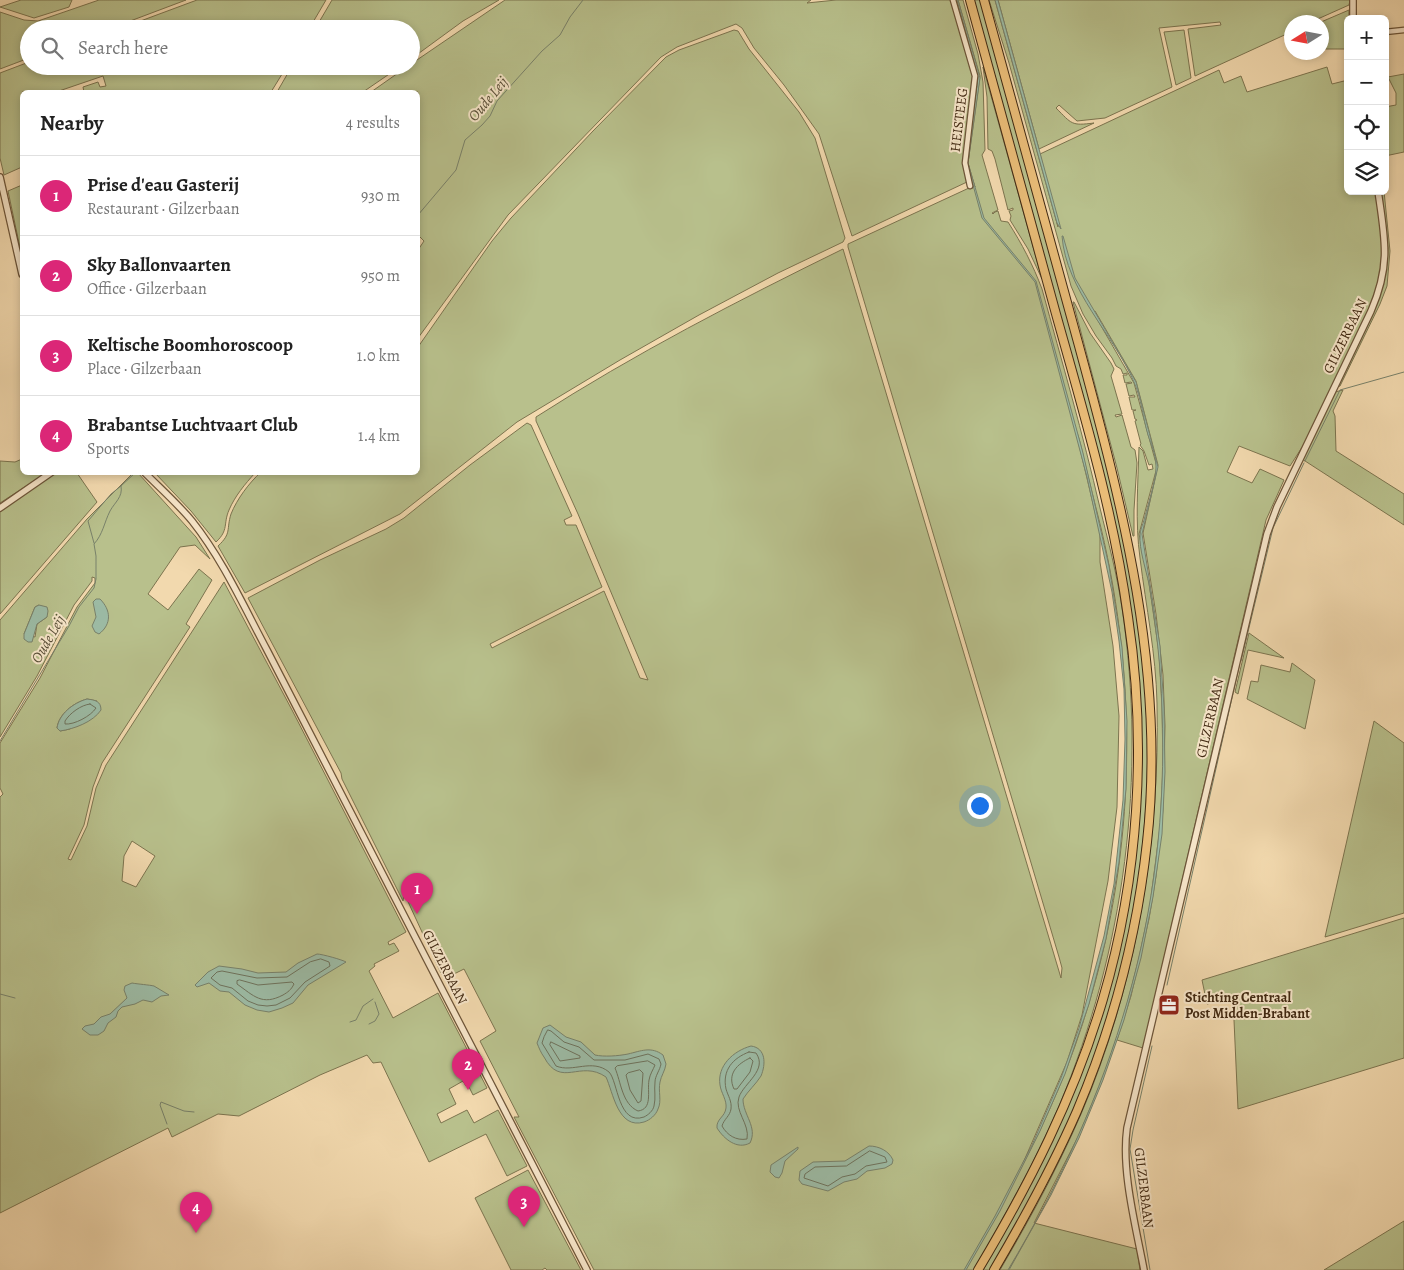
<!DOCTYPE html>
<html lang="en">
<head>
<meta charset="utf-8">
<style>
	body { margin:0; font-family:Alegreya,serif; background:#f2f2f2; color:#222 }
	.controls { position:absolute; right:15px; top:15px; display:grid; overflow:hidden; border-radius:8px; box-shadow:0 2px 8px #0003 }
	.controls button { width:45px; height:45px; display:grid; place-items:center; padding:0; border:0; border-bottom:1px solid #e0e0e0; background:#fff; color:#222; font:25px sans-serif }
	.compass { position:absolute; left:1284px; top:15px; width:45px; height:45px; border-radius:50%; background:#fff; box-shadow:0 2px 8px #0003; rotate:259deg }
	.you { position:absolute; left:979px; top:805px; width:18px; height:18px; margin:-12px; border:4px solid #fff; border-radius:50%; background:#1a73e8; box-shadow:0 0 0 8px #1a73e833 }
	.badge { display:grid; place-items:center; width:32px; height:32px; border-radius:50%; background:#db2777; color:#fff; font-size:16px; font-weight:700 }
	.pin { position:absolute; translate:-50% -41px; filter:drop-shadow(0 1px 2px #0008) }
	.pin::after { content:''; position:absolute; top:26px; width:18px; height:15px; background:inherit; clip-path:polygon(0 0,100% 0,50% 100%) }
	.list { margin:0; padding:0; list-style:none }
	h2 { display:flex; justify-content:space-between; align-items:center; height:65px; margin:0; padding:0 20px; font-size:21px }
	h2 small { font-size:16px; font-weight:400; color:#767676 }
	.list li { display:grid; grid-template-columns:32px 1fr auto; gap:15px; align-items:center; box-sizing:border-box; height:80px; padding:0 20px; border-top:1px solid #e0e0e0 }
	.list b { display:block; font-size:19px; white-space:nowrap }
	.list p { margin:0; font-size:16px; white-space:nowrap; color:#767676 }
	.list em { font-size:16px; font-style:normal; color:#767676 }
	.icon { flex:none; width:28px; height:28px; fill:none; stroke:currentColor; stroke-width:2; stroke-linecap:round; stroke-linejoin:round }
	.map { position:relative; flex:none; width:1404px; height:1270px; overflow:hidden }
	.search { position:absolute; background:#fff; box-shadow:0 2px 8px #0003; left:20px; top:20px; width:400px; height:55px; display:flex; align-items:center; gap:12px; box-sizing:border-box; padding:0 18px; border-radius:28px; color:#767676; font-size:19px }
	.panel { position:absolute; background:#fff; box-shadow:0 2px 8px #0003; left:20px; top:90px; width:400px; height:385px; border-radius:8px }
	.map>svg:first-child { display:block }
	.green { fill:#b8c08c; stroke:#7c744f; fill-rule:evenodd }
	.water { fill:#9cbba5; stroke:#78816a }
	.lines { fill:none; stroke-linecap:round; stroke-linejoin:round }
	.shore { stroke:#6e725c; stroke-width:1 }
	.stream { stroke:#78816a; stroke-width:1 }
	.minor-casing { stroke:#6d5539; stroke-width:7 }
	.tertiary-casing { stroke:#6d5539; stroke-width:8 }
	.motorway-casing { stroke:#412912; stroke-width:10 }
	.minor { stroke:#f7e6ca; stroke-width:4.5 }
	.tertiary { stroke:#f7e6ca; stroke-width:5.5 }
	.motorway { stroke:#e9bc77; stroke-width:8 }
	.labels { text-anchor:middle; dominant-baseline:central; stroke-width:4; stroke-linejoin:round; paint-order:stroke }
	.street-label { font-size:14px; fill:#412912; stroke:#f7e6ca }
	.poi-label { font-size:14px; font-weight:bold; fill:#412912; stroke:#f7e6ca; text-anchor:start }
	.water-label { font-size:15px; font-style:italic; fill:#584e37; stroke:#f7e6ca }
</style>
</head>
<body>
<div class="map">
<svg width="1404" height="1270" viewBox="0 0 1404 1270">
	<rect width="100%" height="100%" fill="#f2d9ae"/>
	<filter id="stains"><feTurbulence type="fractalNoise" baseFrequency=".004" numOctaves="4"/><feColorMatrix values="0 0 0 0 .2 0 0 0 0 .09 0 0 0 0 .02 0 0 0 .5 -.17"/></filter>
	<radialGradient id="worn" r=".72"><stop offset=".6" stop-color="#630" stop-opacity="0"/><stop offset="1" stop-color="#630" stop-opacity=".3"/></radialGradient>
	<!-- green -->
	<g class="green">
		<path d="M21 0H72L69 7 34 18 0 7Z"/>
		<path d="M99 0H186L109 29H29V58L0 69V12L24 20 38 21Z"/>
		<path d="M197 0H326L309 29H119Z"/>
		<path d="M332 0H499L463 21 411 59V29H315Z"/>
		<path d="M505 0H811L807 3 836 0H952L974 77 963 165 967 182 852 236 819 134 784 85 754 48 742 28 736 24 677 47 661 57 508 215 418 338V250L424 241 418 235V92H371L408 66H411V64Z"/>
		<path d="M955 0H957L978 77 967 163 975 187 968 163 980 76 958 0H963L978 54 983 82 985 150 982 155 998 210 992 213 993 214 995 212 998 211 1001 221 1008 222C1022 244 1033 265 1042 289 1062 362 1083 434 1100 508 1108 541 1117 574 1122 608 1147 777 1125 949 1059 1106 1035 1163 1004 1216 974 1270H594L514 1117H519L480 1041 496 1031 464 969 452 975 443 976 440 971 404 893 403 901 342 779 341 773 248 598 320 560 386 529 404 518 470 465 527 423 531 425 572 516 564 520 566 525H576L602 587 490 644 492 648 604 591 640 678 648 680 578 514 536 421V417C634 354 739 300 843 249L1061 978 1062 968 1059 957 848 247V244L969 188 966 165 976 81ZM1075 428C1079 436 1082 450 1084 460 1090 483 1095 505 1101 528 1138 684 1136 849 1089 1003 1072 1061 1048 1117 1020 1170L1067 1062 1082 1015 1108 881 1117 807 1119 716 1113 646 1100 562V533Z"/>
		<path d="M973 0H981L985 16 1112 482C1115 506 1123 530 1128 554 1136 592 1141 630 1144 669 1158 818 1132 971 1074 1109 1051 1165 1021 1218 991 1270H983C1044 1163 1094 1062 1120 941 1143 835 1147 724 1132 617 1119 525 1092 435 1068 346 1038 230 1005 115 973 0Z"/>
		<path d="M989 0H995L1058 227 1040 154 1219 70 1224 83 1241 76 1247 92 1327 67 1332 84 1348 80V191H1376L1384 245 1379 288 1308 438 1290 466 1239 446 1227 472 1252 483 1260 469 1284 480 1266 520 1143 1048 1117 1040 1131 996 1149 919 1156 876 1163 810 1165 726 1163 675 1156 614 1143 533 1158 465 1136 381 1095 311 1093 312 1134 383 1157 467 1139 534 1149 583 1159 653 1162 708 1163 766 1160 827 1150 905 1139 958 1123 1020 1103 1077 1079 1135 1034 1223 1137 1249 1140 1270H1000C1034 1212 1066 1153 1091 1090 1139 967 1160 835 1157 703 1156 654 1146 607 1140 558 1135 522 1138 484 1139 447L1143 451 1148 470 1153 469 1152 464 1149 465 1144 451 1140 445 1141 444 1135 421 1137 420 1135 419 1133 411 1136 410H1132L1129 397H1135L1134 395 1129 396 1126 384 1132 383 1131 382 1125 383 1123 375H1127V373L1123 374 1121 369 1116 366 1112 358 1096 336 1083 314 1071 286 1009 63Z"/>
		<path d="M998 0H1350L1349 5 1311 22H1292L1291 32 1195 76 1188 29 1221 25 1220 22 1159 28 1172 87 1105 118 1077 121 1059 105 1056 108C1072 124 1071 126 1094 123L1039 149Z"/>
		<path d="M1349 10 1348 49H1322L1321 22Z"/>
		<path d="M734 30 738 31 749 49 799 112 815 138 845 238 843 242 778 273 699 315 620 360 517 422 400 514 245 593 218 546C232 533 226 530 231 514 237 499 249 483 261 472H418V347L492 241 511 218 593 131 666 57 679 50Z"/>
		<path d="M1184 30 1191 78 1176 85 1164 32Z"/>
		<path d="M29 62V66H287L271 92H84L83 87 98 82 100 87 106 86 103 76 56 92H22V167L4 175 0 158V73Z"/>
		<path d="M292 66H401L363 92H277Z"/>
		<path d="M983 67 1042 279 1028 249 1010 220 1011 216 1009 211 1013 210V208L1008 210 995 159 992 151 988 149 987 97Z"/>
		<path d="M1404 74V152L1385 156V107L1396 105V93L1388 77Z"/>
		<path d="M22 185V257L8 191Z"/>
		<path d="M1380 191H1384L1390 251 1387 286 1380 304 1340 386 1336 387 1383 285 1387 264 1388 248Z"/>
		<path d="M1073 302H1074L1090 333 1111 363 1114 369 1111 376 1122 414 1115 415 1116 417 1122 415 1131 447 1135 450 1137 463 1134 510V536H1133L1117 468Z"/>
		<path d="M1343 390 1333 411 1335 416 1336 451 1404 494V525L1302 459 1335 392Z"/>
		<path d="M22 459V472L46 473 0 503V461L15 462Z"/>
		<path d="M55 473H77L97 502 0 614V510Z"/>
		<path d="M133 473H138L196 537 210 559 195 545 180 547 148 594 168 610 199 569 212 580 186 624 190 627 102 763 93 787 84 825 68 859 71 860 87 826 96 788 106 765 224 582 292 710 406 932 388 942 389 945 394 943 399 951 374 964 375 966 369 971 393 1018 438 993 487 1088 473 1095 468 1085 466 1086 463 1081 449 1089 456 1104 437 1114 441 1123 467 1110 474 1123 498 1110 527 1166 507 1176 486 1134 429 1162 381 1062 373 1063 367 1055 320 1075 239 1116 218 1114 172 1137 168 1128 0 1213V797L3 794 0 788V743L40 678 77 607 95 583V578L92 577V581L74 605 37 676 0 737V620L87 519ZM39 605 47 617 37 624 35 637 24 634 35 607ZM87 699 97 701 70 729 60 731 57 728C59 714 73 703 87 699ZM132 841 155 856 136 887 122 881 124 856Z"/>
		<path d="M155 473H255C245 484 235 496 229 510 223 524 229 530 216 542L191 511Z"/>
		<path d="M1249 633 1284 658 1248 650 1238 694 1235 692Z"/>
		<path d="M1292 663 1315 680 1305 729 1247 699 1251 681 1258 682 1261 665 1290 672Z"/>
		<path d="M1374 721 1404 743V913L1325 937Z"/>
		<path d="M1404 918V1058L1238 1109 1233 998 1207 1004 1202 980Z"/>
		<path d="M528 1170 581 1270H547L545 1268 542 1270H511L475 1198Z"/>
		<path d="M1404 1221V1270H1324Z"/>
	</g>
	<!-- water -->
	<g class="water">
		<path d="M957 0H958L980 78 968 163 984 218 1036 281 1083 453 1109 566 1122 647 1127 721 1126 789 1119 862 1106 939 1089 1004 1065 1074 1040 1131 1000 1211 966 1270H964L995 1216 1032 1145 1061 1078 1079 1028 1104 936 1114 884 1123 800 1125 739 1124 689 1119 641 1112 592 1087 477 1035 282 982 218 967 163 978 77Z"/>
		<path d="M995 0H998L1061 229 1057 223Z"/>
		<path d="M1062 236H1063L1075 278 1136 382 1158 467 1142 534 1160 646 1164 708 1165 772 1162 834 1153 897 1141 958 1124 1020 1103 1080 1079 1138 1051 1195 1009 1270H1008C1113 1094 1170 916 1162 709 1161 667 1156 625 1149 584 1146 570 1139 549 1140 535 1140 530 1143 524 1144 520 1147 507 1157 477 1156 466 1156 456 1151 444 1148 435 1143 418 1141 398 1134 382 1113 334 1066 290 1062 236Z"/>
		<path d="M96 599H100C111 610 112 624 99 634L95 632 92 626 96 617 93 602Z"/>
		<path d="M39 605 47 607 48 611 47 617 37 624 32 642H28L24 639V634L35 607Z"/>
		<path d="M87 699C95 700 101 701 101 710 93 722 74 729 60 731L57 728C59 714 73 703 87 699Z"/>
		<path d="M317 954C322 954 343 960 346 962L308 985 293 1003 282 1008 269 1012 257 1010 245 1005 229 992 220 991 209 983 197 987 195 985 208 972 219 966 242 969 258 973 286 972 298 963Z"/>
		<path d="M132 983C137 984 150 985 154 986 159 989 164 992 169 995L161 996 152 1002 143 1000 135 1004 122 1007 118 1011 116 1017 108 1023 104 1031 98 1035H90L82 1029 85 1026 94 1024 101 1017 110 1014 127 998 124 990 125 986Z"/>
		<path d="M550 1025 566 1037 581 1042 595 1055C604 1057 618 1056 628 1054 641 1051 651 1046 663 1055L666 1064C665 1071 661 1076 660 1082 658 1091 662 1101 658 1109 656 1115 650 1120 644 1122 618 1130 613 1092 606 1077 580 1059 561 1089 544 1057 541 1053 539 1048 537 1043L543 1028Z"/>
		<path d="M751 1046C766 1048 766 1064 761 1076 756 1084 748 1091 743 1099 743 1115 758 1127 750 1143 737 1150 724 1139 717 1128 716 1119 725 1117 726 1108 727 1100 721 1093 720 1085 717 1066 733 1051 751 1046Z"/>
		<path d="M869 1146C879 1146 889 1151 893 1160L892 1164 885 1168 867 1171 857 1179 844 1182 828 1191 802 1184 799 1180 800 1171 813 1162 845 1161Z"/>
		<path d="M798 1147V1149L785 1161 782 1173 779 1178 775 1177 770 1172 771 1165Z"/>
	</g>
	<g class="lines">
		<!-- shore -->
		<g class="shore">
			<path d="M90 704 96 708C91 716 74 725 65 724V721C70 713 81 705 90 704Z"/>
			<path d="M321 959 329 962 330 966 305 982 290 998 276 1005 267 1006 258 1005 248 1001 232 988 220 985 211 978 217 972 222 971 257 978 287 977 310 962Z"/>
			<path d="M240 980 258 985 292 982 294 984C291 990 288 992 283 995 262 1006 254 996 237 984V981Z"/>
			<path d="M548 1030 551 1031 564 1042 579 1047 594 1060H625L648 1054 659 1059 661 1064C660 1070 655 1076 655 1082 654 1090 656 1098 654 1106 653 1111 648 1115 644 1117 618 1126 618 1081 609 1072 592 1058 573 1073 556 1066L542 1043 544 1037Z"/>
			<path d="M551 1042 580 1056V1058L560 1061 550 1045Z"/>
			<path d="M749 1052 756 1053C768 1070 744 1083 739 1097 734 1111 750 1124 747 1139 736 1141 727 1135 722 1126 724 1119 730 1116 731 1109 732 1101 728 1096 726 1089 722 1070 733 1058 749 1052Z"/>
			<path d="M750 1058 753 1061 750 1072 737 1089H734C727 1074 737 1064 750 1058Z"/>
			<path d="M648 1061 655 1065C653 1070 650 1074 649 1080 647 1092 653 1109 638 1111 622 1104 621 1082 615 1068L617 1066Z"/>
			<path d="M640 1070 643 1073 641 1101 638 1103 630 1090 626 1075 628 1073Z"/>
			<path d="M870 1151 885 1157 887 1162 866 1166 855 1174 842 1177 828 1186 804 1178 805 1174 815 1167 846 1166Z"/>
		</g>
		<!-- stream -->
		<g class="stream">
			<path d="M418 215 456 170 465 140 482 125 490 116 497 101 542 51 560 35 570 17 583 0"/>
			<path d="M1305 461 1340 390 1404 372"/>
			<path d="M94 543 88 521 111 494 121 486"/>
			<path d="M1241 661 1273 528 1304 463"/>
			<path d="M0 741 69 626 79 607 94 588 96 579V556L94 544C103 534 104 523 110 511 115 502 123 497 121 486L136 472"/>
			<path d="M1167 985 1239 667"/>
			<path d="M0 994 15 998"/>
			<path d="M350 1022 356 1020 363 1006 373 999"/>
			<path d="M369 1024 375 1021 379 1014 375 1002"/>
			<path d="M167 1124 160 1105 161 1102 184 1111 194 1112"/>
			<path d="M1150 1270 1130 1149 1133 1130 1152 1046"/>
		</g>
		<!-- minor casing -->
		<g class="minor-casing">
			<g id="minor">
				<path d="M953 0 975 76 965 163 970 186"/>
				<path d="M1385 32 1404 30"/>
			</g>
		</g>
		<!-- tertiary casing -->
		<g class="tertiary-casing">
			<g id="tertiary">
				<path d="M1353 19V0"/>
				<path d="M0 177 22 274"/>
				<path d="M144 472C160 488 178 504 192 521 223 560 244 607 267 650L587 1270"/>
				<path d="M0 508 52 472"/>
				<path d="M1144 1270C1136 1227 1121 1171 1127 1128L1267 534 1277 507 1371 311C1391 265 1385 239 1378 191"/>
			</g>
		</g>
		<!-- motorway casing -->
		<g class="motorway-casing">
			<g id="motorway">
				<path d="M970 0C999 104 1027 209 1056 314 1084 414 1114 514 1128 617 1147 743 1139 877 1103 999 1074 1097 1030 1183 978 1270"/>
				<path d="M984 0C1015 115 1048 230 1079 346 1123 508 1166 673 1147 842 1137 935 1113 1026 1077 1111 1053 1166 1024 1219 994 1270"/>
			</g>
		</g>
		<!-- minor -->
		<use href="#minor" class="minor"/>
		<!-- tertiary -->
		<use href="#tertiary" class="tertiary"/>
		<!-- motorway -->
		<use href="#motorway" class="motorway"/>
	</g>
	<!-- icons -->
	<defs>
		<g id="office-square" transform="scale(1.125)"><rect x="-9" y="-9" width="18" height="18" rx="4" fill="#8f2418" stroke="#f7e6ca"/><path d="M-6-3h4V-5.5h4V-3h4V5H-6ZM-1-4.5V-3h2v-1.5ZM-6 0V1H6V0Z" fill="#fff"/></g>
	</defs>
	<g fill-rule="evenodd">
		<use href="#office-square" x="1169" y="1005"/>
	</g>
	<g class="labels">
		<!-- street labels -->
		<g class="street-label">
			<text transform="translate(959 120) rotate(-83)">HEISTEEG</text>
			<text transform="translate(1345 336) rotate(-64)">GILZERBAAN</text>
			<text transform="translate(1210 718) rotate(-77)">GILZERBAAN</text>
			<text transform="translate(445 967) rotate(63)">GILZERBAAN</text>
			<text transform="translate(1144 1188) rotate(83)">GILZERBAAN</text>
		</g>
		<!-- poi labels -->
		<g class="poi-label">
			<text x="1185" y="997">Stichting Centraal<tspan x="1185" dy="16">Post Midden-Brabant</tspan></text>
		</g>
		<!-- water labels -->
		<g class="water-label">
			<text transform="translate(488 99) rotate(-50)">Oude Leij</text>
			<text transform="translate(48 639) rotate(-60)">Oude Leij</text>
		</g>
	</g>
	<rect width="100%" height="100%" filter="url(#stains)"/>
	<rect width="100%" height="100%" fill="url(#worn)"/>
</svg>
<div class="controls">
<button>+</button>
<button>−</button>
<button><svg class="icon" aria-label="locate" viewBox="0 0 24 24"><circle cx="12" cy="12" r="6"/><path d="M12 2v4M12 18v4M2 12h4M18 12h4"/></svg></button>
<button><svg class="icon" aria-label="layers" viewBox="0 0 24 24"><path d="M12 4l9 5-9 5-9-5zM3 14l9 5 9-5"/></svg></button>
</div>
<svg class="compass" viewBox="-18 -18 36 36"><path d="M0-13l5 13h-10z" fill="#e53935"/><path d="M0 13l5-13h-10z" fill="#767676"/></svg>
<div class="you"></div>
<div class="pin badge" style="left:417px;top:914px">1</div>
<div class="pin badge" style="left:468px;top:1090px">2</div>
<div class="pin badge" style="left:524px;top:1227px">3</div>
<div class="pin badge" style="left:196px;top:1233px">4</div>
<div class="search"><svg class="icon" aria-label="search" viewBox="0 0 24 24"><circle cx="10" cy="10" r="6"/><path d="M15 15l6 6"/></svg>Search here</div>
<section class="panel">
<h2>Nearby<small>4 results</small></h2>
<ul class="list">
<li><span class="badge">1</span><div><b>Prise d'eau Gasterij</b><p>Restaurant · Gilzerbaan</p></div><em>930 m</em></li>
<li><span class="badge">2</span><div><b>Sky Ballonvaarten</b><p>Office · Gilzerbaan</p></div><em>950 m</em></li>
<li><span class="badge">3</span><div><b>Keltische Boomhoroscoop</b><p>Place · Gilzerbaan</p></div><em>1.0 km</em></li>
<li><span class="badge">4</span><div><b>Brabantse Luchtvaart Club</b><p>Sports</p></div><em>1.4 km</em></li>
</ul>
</section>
</div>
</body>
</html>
